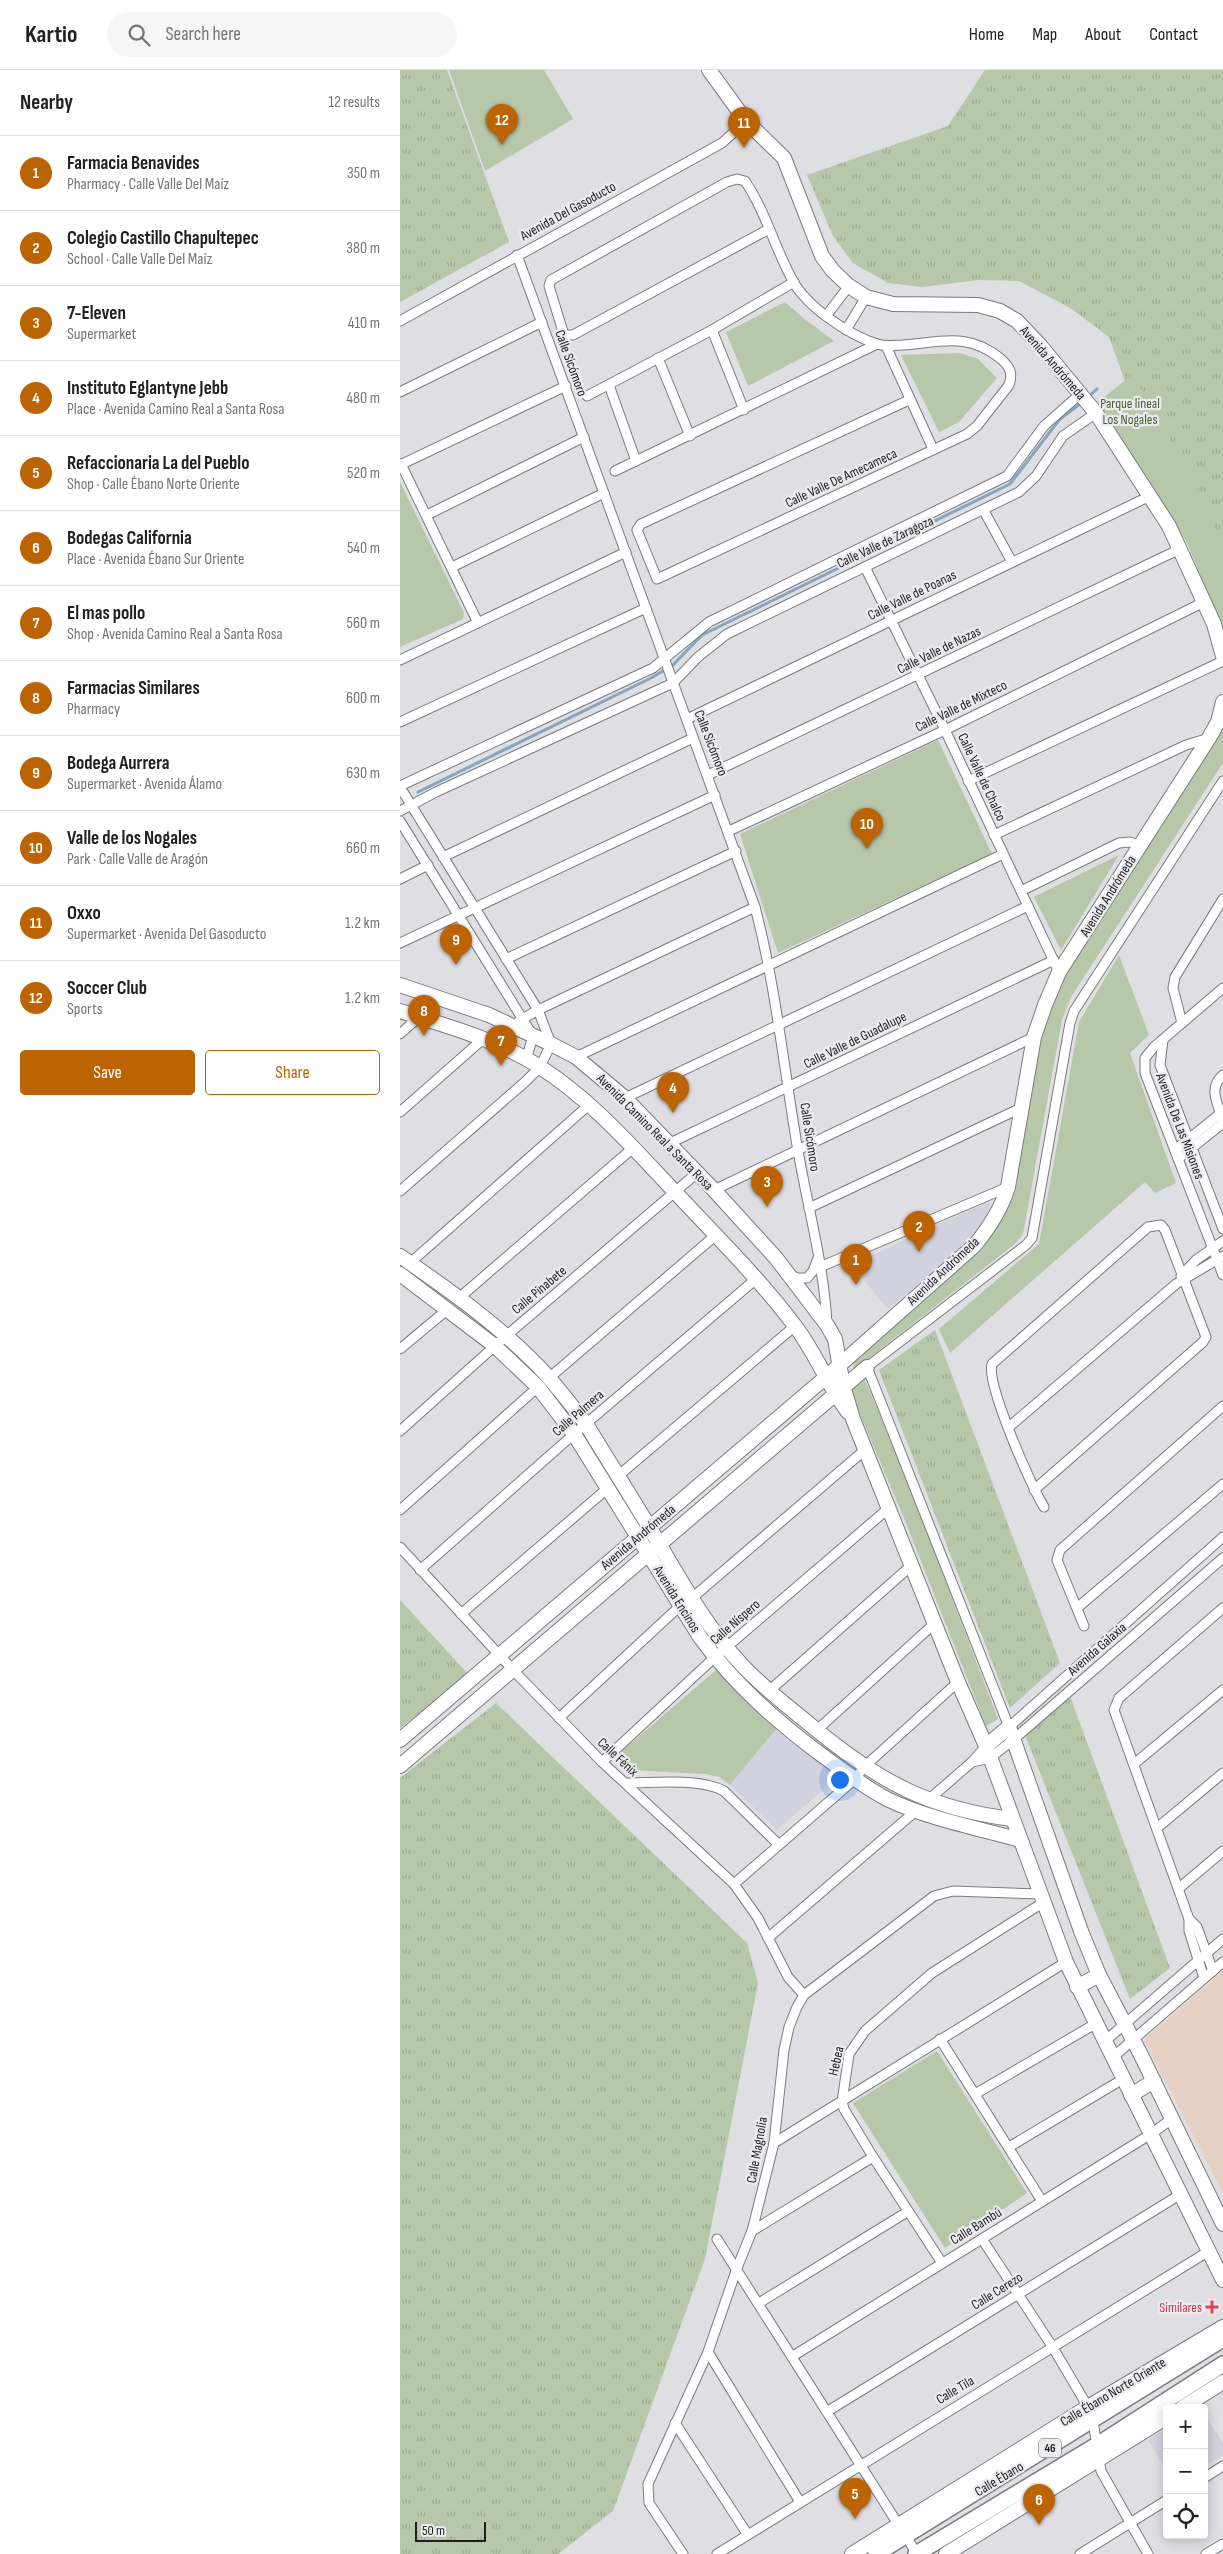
<!DOCTYPE html>
<html lang="en">
<head>
<meta charset="utf-8">
<style>
	body { margin:0; font-family:"Sofia Sans Condensed",sans-serif; background:#f6f6f6; color:#202124 }
	.controls { position:absolute; right:15px; bottom:15px; display:grid; overflow:hidden; border-radius:5px; box-shadow:0 2px 12px #0003 }
	.controls button { width:45px; height:45px; display:grid; place-items:center; padding:0; border:0; border-bottom:1px solid #e0e0e0; background:#fff; color:#202124; font:25px sans-serif }
	.scale { position:absolute; left:15px; bottom:12px; width:71px; box-sizing:border-box; padding-left:5px; border:2px solid #1f1f20; border-top:0; font-size:14px; line-height:18px; white-space:nowrap; color:#1f1f20; -webkit-text-stroke:4px #ebebf0; paint-order:stroke }
	.you { position:absolute; left:439px; top:1709px; width:18px; height:18px; margin:-12px; border:4px solid #fff; border-radius:50%; background:#1a73e8; box-shadow:0 0 0 8px #1a73e833 }
	.badge { display:grid; place-items:center; width:32px; height:32px; border-radius:50%; background:#bc6303; color:#fff; font-size:16px; font-weight:700 }
	.pin { position:absolute; translate:-50% -41px; filter:drop-shadow(0 1px 2px #0008) }
	.pin::after { content:''; position:absolute; top:26px; width:18px; height:15px; background:inherit; clip-path:polygon(0 0,100% 0,50% 100%) }
	.list { margin:0; padding:0; list-style:none }
	h2 { display:flex; justify-content:space-between; align-items:center; height:65px; margin:0; padding:0 20px; font-size:21px }
	h2 small { font-size:16px; font-weight:400; color:#757577 }
	.list li { display:grid; grid-template-columns:32px 1fr auto; gap:15px; align-items:center; box-sizing:border-box; height:75px; padding:0 20px; border-top:1px solid #e0e0e0 }
	.list b { display:block; font-size:19px; white-space:nowrap }
	.list p { margin:0; font-size:16px; white-space:nowrap; color:#757577 }
	.list em { font-size:16px; font-style:normal; color:#757577 }
	.actions { display:flex; gap:10px; padding:15px 20px }
	.actions a { flex:1; padding:11px 0; border:1px solid #bc6303; border-radius:5px; text-align:center; font-size:18px; color:#bc6303 }
	.actions .main { background:#bc6303; color:#fff }
	.icon { flex:none; width:28px; height:28px; fill:none; stroke:currentColor; stroke-width:2; stroke-linecap:round; stroke-linejoin:round }
	.map { position:relative; flex:none; width:823px; height:2484px; overflow:hidden }
	header { display:flex; align-items:center; gap:30px; box-sizing:border-box; height:70px; padding:0 25px; background:#fff; border-bottom:1px solid #e0e0e0 }
	header strong { font-size:24px }
	nav { display:flex; gap:28px; margin-inline-start:auto; font-size:18px }
	.search { width:350px; height:45px; background:#f6f6f6; display:flex; align-items:center; gap:12px; box-sizing:border-box; padding:0 18px; border-radius:28px; color:#757577; font-size:19px }
	main { display:flex }
	aside { flex:1; background:#fff }
	.map>svg:first-child { display:block }
	.commercial { fill:#e6d0c4 }
	.built { fill:#d2d2de }
	.grass { fill:url(#grass-tufts) }
	.park { fill:#b7c7aa }
	.lines { fill:none; stroke-linecap:round; stroke-linejoin:round }
	.stream { stroke:#88a5c0; stroke-width:3 }
	.street-casing { stroke:#7b7a7f; stroke-width:11 }
	.secondary-casing { stroke:#7b7a7f; stroke-width:16 }
	.primary-casing { stroke:#7b7a7f; stroke-width:18 }
	.street { stroke:#fff; stroke-width:9 }
	.secondary { stroke:#fff; stroke-width:14 }
	.primary { stroke:#fff; stroke-width:15 }
	.health-dot { fill:#e0444e; stroke:#ebebf0; stroke-width:2 }
	.labels { text-anchor:middle; dominant-baseline:central; stroke-width:4.5; stroke-linejoin:round; paint-order:stroke }
	.shield { fill:#ebebf0; stroke:#5c5c5e; stroke-width:1 }
	.shield-label { font-size:12px; font-weight:bold; fill:#1f1f20 }
	.street-label { font-size:14px; fill:#1f1f20; stroke:#ebebf0 }
	.park-label { font-size:14px; fill:#48612f; stroke:#ebebf0 }
	.health-label { font-size:14px; fill:#be3a42; stroke:#ebebf0; text-anchor:end }
</style>
</head>
<body>
<header>
<strong>Kartio</strong>
<div class="search"><svg class="icon" aria-label="search" viewBox="0 0 24 24"><circle cx="10" cy="10" r="6"/><path d="M15 15l6 6"/></svg>Search here</div>
<nav><a>Home</a><a>Map</a><a>About</a><a>Contact</a></nav>
</header>
<main>
<aside>
<h2>Nearby<small>12 results</small></h2>
<ul class="list">
<li><span class="badge">1</span><div><b>Farmacia Benavides</b><p>Pharmacy · Calle Valle Del Maíz</p></div><em>350 m</em></li>
<li><span class="badge">2</span><div><b>Colegio Castillo Chapultepec</b><p>School · Calle Valle Del Maíz</p></div><em>380 m</em></li>
<li><span class="badge">3</span><div><b>7-Eleven</b><p>Supermarket</p></div><em>410 m</em></li>
<li><span class="badge">4</span><div><b>Instituto Eglantyne Jebb</b><p>Place · Avenida Camino Real a Santa Rosa</p></div><em>480 m</em></li>
<li><span class="badge">5</span><div><b>Refaccionaria La del Pueblo</b><p>Shop · Calle Ébano Norte Oriente</p></div><em>520 m</em></li>
<li><span class="badge">6</span><div><b>Bodegas California</b><p>Place · Avenida Ébano Sur Oriente</p></div><em>540 m</em></li>
<li><span class="badge">7</span><div><b>El mas pollo</b><p>Shop · Avenida Camino Real a Santa Rosa</p></div><em>560 m</em></li>
<li><span class="badge">8</span><div><b>Farmacias Similares</b><p>Pharmacy</p></div><em>600 m</em></li>
<li><span class="badge">9</span><div><b>Bodega Aurrera</b><p>Supermarket · Avenida Álamo</p></div><em>630 m</em></li>
<li><span class="badge">10</span><div><b>Valle de los Nogales</b><p>Park · Calle Valle de Aragón</p></div><em>660 m</em></li>
<li><span class="badge">11</span><div><b>Oxxo</b><p>Supermarket · Avenida Del Gasoducto</p></div><em>1.2 km</em></li>
<li><span class="badge">12</span><div><b>Soccer Club</b><p>Sports</p></div><em>1.2 km</em></li>
</ul>
<div class="actions"><a class="main">Save</a><a>Share</a></div>
</aside>
<div class="map">
<svg width="823" height="2484" viewBox="0 0 823 2484">
	<defs>
		<pattern id="grass-tufts" width="24" height="20" patternUnits="userSpaceOnUse" patternTransform="scale(1.25)"><rect width="24" height="20" fill="#b7c7aa"/><path d="M3 7l-1-3M5 7V3M7 7l1-3M15 17l-1-3M17 17v-4M19 17l1-3" fill="none" stroke="#9daa92"/></pattern>
	</defs>
	<rect width="100%" height="100%" fill="#dedee3"/>
	<!-- commercial -->
	<path class="commercial" d="M823 1901V2123L744 1970Z"/>
	<!-- built -->
	<g class="built">
		<path d="M591 1130 587 1147 574 1168 488 1239 451 1195Z"/>
		<path d="M377 1658 439 1706 377 1760 330 1715Z"/>
		<path d="M804 2344 823 2373V2385L804 2396Z"/>
		<path d="M767 2358V2401L748 2370Z"/>
	</g>
	<!-- grass -->
	<g class="grass">
		<path d="M0 0H47L109 172 0 232Z"/>
		<path d="M585 0H823V513L732 330 709 267 672 239 619 211 579 210 522 217 488 213 453 193 433 166 407 105 548 56Z"/>
		<path d="M535 1260 660 1593 610 1638 479 1300Z"/>
		<path d="M0 1530 69 1605 0 1658Z"/>
		<path d="M670 1626 770 1898 730 1929 625 1665Z"/>
		<path d="M96 1633 347 1873 358 1913 305 2189 213 2441 158 2484H0V1708Z"/>
	</g>
	<!-- park -->
	<g class="park">
		<path d="M49 0H144L173 49 85 101Z"/>
		<path d="M385 232 402 247 434 271 348 316 326 262Z"/>
		<path d="M560 283 578 289 597 308 559 352 539 362 501 285Z"/>
		<path d="M733 304 807 435 823 479V560L787 473 698 332Z"/>
		<path d="M0 412 64 543 63 549 0 577Z"/>
		<path d="M823 656V693L671 927 662 950 623 1164 616 1173 454 1300 453 1289 574 1185C592 1166 604 1147 615 1123 627 1053 632 978 661 913Z"/>
		<path d="M538 670 592 784 378 883 340 764Z"/>
		<path d="M719 785 661 880 634 827Z"/>
		<path d="M719 885 749 965 730 983 776 1113 755 1123 745 1112 550 1283 539 1259 639 1174 679 952Z"/>
		<path d="M463 1305 505 1404 598 1649 586 1656 504 1448 449 1318Z"/>
		<path d="M316 1600 377 1658 330 1715 319 1707 305 1704 227 1700 215 1687Z"/>
		<path d="M537 1981 627 2123 545 2178 453 2033Z"/>
	</g>
	<g class="lines">
		<!-- stream -->
		<g class="stream">
			<path d="M688 327 697 319"/>
			<path d="M18 722 251 608 273 595 302 565 610 414 659 350 681 333"/>
		</g>
		<!-- street casing -->
		<g class="street-casing">
			<g id="street">
				<path d="M369 159 173 265H164L149 216 151 210 327 112 337 109 345 111C366 142 375 179 393 211 407 237 449 265 477 274 486 277 495 275 503 275 542 272 569 262 601 289 610 297 613 303 609 315L577 356 567 364 257 509 237 460 241 454 509 330"/>
				<path d="M117 185 355 837C376 917 384 1000 398 1081 408 1138 424 1196 427 1254"/>
				<path d="M426 246 449 216"/>
				<path d="M0 251 322 73 346 51"/>
				<path d="M312 260 344 340"/>
				<path d="M446 260 466 227"/>
				<path d="M486 276 533 379"/>
				<path d="M258 288 290 366"/>
				<path d="M209 315 236 391"/>
				<path d="M0 322 142 252"/>
				<path d="M187 326 312 260 394 212"/>
				<path d="M1 394 78 553"/>
				<path d="M0 395 166 316"/>
				<path d="M215 401 477 274"/>
				<path d="M584 441 612 492"/>
				<path d="M27 445 184 367"/>
				<path d="M52 497 204 423"/>
				<path d="M465 497 545 660 659 902"/>
				<path d="M0 590 226 482"/>
				<path d="M287 649 750 426"/>
				<path d="M0 652 246 538"/>
				<path d="M308 705 780 479"/>
				<path d="M568 711 823 591"/>
				<path d="M823 711 674 941 670 953 632 1168 626 1175 467 1297 609 1657 823 1467"/>
				<path d="M0 716 253 598 309 552 607 406 644 356 680 324"/>
				<path d="M0 717 138 940 151 974 140 997 125 1012 0 1121"/>
				<path d="M0 741 36 722 273 613 298 587 327 564 619 422 636 406 663 366 696 343"/>
				<path d="M0 751 133 966 126 990"/>
				<path d="M329 761 545 660 804 532"/>
				<path d="M594 765 786 675 809 668"/>
				<path d="M43 787 293 668"/>
				<path d="M0 809 28 795"/>
				<path d="M621 821 719 773 730 772 740 776"/>
				<path d="M0 873 315 725"/>
				<path d="M106 889 336 781"/>
				<path d="M823 918 754 977 745 988V1003L823 1205"/>
				<path d="M119 951 138 940 355 837"/>
				<path d="M782 953 773 918 775 907 823 829"/>
				<path d="M0 964 19 947"/>
				<path d="M763 970 760 995 823 1159"/>
				<path d="M176 987 603 784"/>
				<path d="M225 1028 628 836"/>
				<path d="M0 1042 83 969"/>
				<path d="M822 1047C816 1031 809 1017 823 1005"/>
				<path d="M268 1074 654 890"/>
				<path d="M775 1080 821 1043"/>
				<path d="M778 1089 823 1053"/>
				<path d="M314 1120 634 967"/>
				<path d="M409 1138 623 1037"/>
				<path d="M10 1193 190 1034"/>
				<path d="M420 1197 608 1117"/>
				<path d="M389 1204 397 1208H407L413 1201 418 1188"/>
				<path d="M781 1206 796 1190 823 1171"/>
				<path d="M59 1228 233 1078"/>
				<path d="M0 1279 48 1239"/>
				<path d="M149 1308 316 1165"/>
				<path d="M609 1357 776 1214 823 1186"/>
				<path d="M0 1361 106 1266 297 1103"/>
				<path d="M218 1406 395 1256"/>
				<path d="M634 1420 803 1272 806 1267 765 1160 761 1155 748 1157 592 1294C586 1314 631 1416 644 1437"/>
				<path d="M0 1440 138 1317"/>
				<path d="M0 1477 114 1601 202 1692 334 1814 358 1848 388 1907 404 1925"/>
				<path d="M20 1500 174 1364 356 1209"/>
				<path d="M292 1528 466 1379"/>
				<path d="M677 1538 823 1414"/>
				<path d="M61 1544 208 1418"/>
				<path d="M684 1556 657 1490 660 1480 823 1336"/>
				<path d="M369 1621 512 1495"/>
				<path d="M159 1648 280 1536"/>
				<path d="M417 1660 535 1553"/>
				<path d="M202 1692 315 1587 490 1437"/>
				<path d="M572 1692 590 1688 613 1670 823 1488"/>
				<path d="M734 1694 823 1620"/>
				<path d="M227 1713C255 1713 300 1708 324 1721L379 1775"/>
				<path d="M527 1731 572 1692 586 1676"/>
				<path d="M757 1758 823 1703"/>
				<path d="M334 1814 455 1709 464 1697 558 1612"/>
				<path d="M778 1819 823 1781"/>
				<path d="M789 1849 797 1857 813 1901"/>
				<path d="M368 1868 518 1739"/>
				<path d="M804 1908 789 1861V1849L714 1640 719 1628 823 1538"/>
				<path d="M540 1969 642 2131"/>
				<path d="M704 1972 823 1869"/>
				<path d="M712 1988 823 1892"/>
				<path d="M575 2024 695 1954"/>
				<path d="M374 2073 666 1892"/>
				<path d="M609 2077 723 2009"/>
				<path d="M352 2161 473 2087"/>
				<path d="M317 2169 517 2484"/>
				<path d="M582 2169 652 2276 688 2337 693 2351 701 2401 748 2484"/>
				<path d="M542 2193 473 2087 444 2039 442 2032 449 1984 465 1961 532 1903 644 1832"/>
				<path d="M359 2233 507 2142"/>
				<path d="M308 2282 400 2432"/>
				<path d="M393 2286 751 2064 773 2048"/>
				<path d="M428 2341 781 2124"/>
				<path d="M275 2353 348 2465"/>
				<path d="M804 2408 823 2396"/>
				<path d="M283 2484 249 2433 248 2414 308 2282 337 2198 352 2161 374 2073 384 1980 389 1957 397 1937 404 1925 534 1826 553 1821 641 1824"/>
				<path d="M317 2484 809 2181"/>
				<path d="M680 2484 767 2430"/>
				<path d="M806 2484 823 2474"/>
			</g>
		</g>
		<!-- secondary casing -->
		<g class="secondary-casing">
			<g id="secondary">
				<path d="M309 0 346 51 384 88 422 186 433 201 449 216 466 227 493 234 578 235 600 241 617 251 639 274 696 343 769 456 814 554 823 586"/>
				<path d="M0 915 89 945 151 974 176 987 225 1028 314 1120 376 1188 427 1255 435 1269 443 1316 453 1349 558 1612 586 1676 666 1892 823 2210"/>
				<path d="M0 941C47 956 98 970 140 997 193 1031 233 1078 276 1123 316 1166 359 1208 395 1256 416 1283 427 1315 448 1342"/>
				<path d="M0 1186C46 1218 92 1250 132 1290 152 1309 169 1332 186 1354 211 1395 237 1436 261 1477 285 1518 309 1560 342 1595 365 1620 393 1640 419 1662 482 1713 531 1739 612 1749"/>
				<path d="M0 1204 95 1276 138 1317 174 1364 300 1567C334 1614 376 1651 423 1686 444 1701 465 1718 489 1730 530 1749 577 1758 620 1770"/>
				<path d="M0 1670 425 1308 574 1176C589 1158 601 1140 608 1117L634 967 645 935 659 902 809 668 818 652 823 632"/>
				<path d="M586 1676 609 1657 681 1861 699 1905 741 1985 823 2154"/>
				<path d="M0 1696 467 1297"/>
				<path d="M677 1917 699 1905"/>
				<path d="M731 2025 754 2011"/>
				<path d="M782 2338 823 2312"/>
				<path d="M452 2484 688 2337 823 2257"/>
				<path d="M546 2484 767 2347"/>
			</g>
		</g>
		<!-- primary casing -->
		<g class="primary-casing">
			<g id="primary">
				<path d="M476 2484 823 2269"/>
				<path d="M516 2484 697 2375 823 2294"/>
			</g>
		</g>
		<!-- street -->
		<use href="#street" class="street"/>
		<!-- secondary -->
		<use href="#secondary" class="secondary"/>
		<!-- primary -->
		<use href="#primary" class="primary"/>
	</g>
	<!-- markers -->
	<path class="health-dot" d="M809.5 2229.5h5v5h5v5h-5v5h-5v-5h-5v-5h5z"/>
	<g class="labels">
		<!-- shield labels -->
		<rect class="shield" x="639" y="2368.5" width="22" height="19" rx="4"/>
		<g class="shield-label">
			<text x="650" y="2378">46</text>
		</g>
		<!-- street labels -->
		<g class="street-label">
			<text transform="translate(168 141) rotate(-29)">Avenida Del Gasoducto</text>
			<text transform="translate(171 293) rotate(70)">Calle Sicómoro</text>
			<text transform="translate(653 293) rotate(49)">Avenida Andrómeda</text>
			<text transform="translate(441 408) rotate(-25)">Calle Valle De Amecameca</text>
			<text transform="translate(485 472) rotate(-25)">Calle Valle de Zaragoza</text>
			<text transform="translate(512 525) rotate(-26)">Calle Valle de Poanas</text>
			<text transform="translate(539 580) rotate(-26)">Calle Valle de Nazas</text>
			<text transform="translate(561 636) rotate(-26)">Calle Valle de Mixteco</text>
			<text transform="translate(311 673) rotate(69)">Calle Sicómoro</text>
			<text transform="translate(582 707) rotate(65)">Calle Valle de Chalco</text>
			<text transform="translate(708 826) rotate(-58)">Avenida Andrómeda</text>
			<text transform="translate(455 970) rotate(-26)">Calle Valle de Guadalupe</text>
			<text transform="translate(780 1056) rotate(69)">Avenida De Las Misiones</text>
			<text transform="translate(255 1062) rotate(45)">Avenida Camino Real a Santa Rosa</text>
			<text transform="translate(410 1067) rotate(81)">Calle Sicómoro</text>
			<text transform="translate(543 1201) rotate(-43)">Avenida Andrómeda</text>
			<text transform="translate(139 1220) rotate(-40)">Calle Pinabete</text>
			<text transform="translate(178 1343) rotate(-41)">Calle Palmera</text>
			<text transform="translate(238 1467) rotate(-40)">Avenida Andrómeda</text>
			<text transform="translate(277 1529) rotate(58)">Avenida Encinos</text>
			<text transform="translate(335 1552) rotate(-41)">Calle Níspero</text>
			<text transform="translate(697 1579) rotate(-41)">Avenida Galaxia</text>
			<text transform="translate(218 1687) rotate(43)">Calle Fénix</text>
			<text transform="translate(436 1991) rotate(-77)">Hebea</text>
			<text transform="translate(357 2080) rotate(-80)">Calle Magnolia</text>
			<text transform="translate(576 2156) rotate(-32)">Calle Bambú</text>
			<text transform="translate(597 2221) rotate(-32)">Calle Cerezo</text>
			<text transform="translate(555 2320) rotate(-31)">Calle Tila</text>
			<text transform="translate(713 2322) rotate(-31)">Calle Ébano Norte Oriente</text>
			<text transform="translate(599 2409) rotate(-31)">Calle Ébano</text>
		</g>
		<!-- park labels -->
		<g class="park-label">
			<text x="730" y="333">Parque lineal<tspan x="730" dy="16">Los Nogales</tspan></text>
		</g>
		<!-- health labels -->
		<g class="health-label">
			<text x="802" y="2237">Similares</text>
		</g>
	</g>
</svg>
<div class="controls">
<button>+</button>
<button>−</button>
<button><svg class="icon" aria-label="locate" viewBox="0 0 24 24"><circle cx="12" cy="12" r="6"/><path d="M12 2v4M12 18v4M2 12h4M18 12h4"/></svg></button>
</div>
<div class="scale">50 m</div>
<div class="you"></div>
<div class="pin badge" style="left:456px;top:1215px">1</div>
<div class="pin badge" style="left:519px;top:1182px">2</div>
<div class="pin badge" style="left:367px;top:1137px">3</div>
<div class="pin badge" style="left:273px;top:1043px">4</div>
<div class="pin badge" style="left:455px;top:2449px">5</div>
<div class="pin badge" style="left:639px;top:2455px">6</div>
<div class="pin badge" style="left:101px;top:996px">7</div>
<div class="pin badge" style="left:24px;top:966px">8</div>
<div class="pin badge" style="left:56px;top:895px">9</div>
<div class="pin badge" style="left:467px;top:779px">10</div>
<div class="pin badge" style="left:344px;top:78px">11</div>
<div class="pin badge" style="left:102px;top:75px">12</div>
</div>
</main>
</body>
</html>
